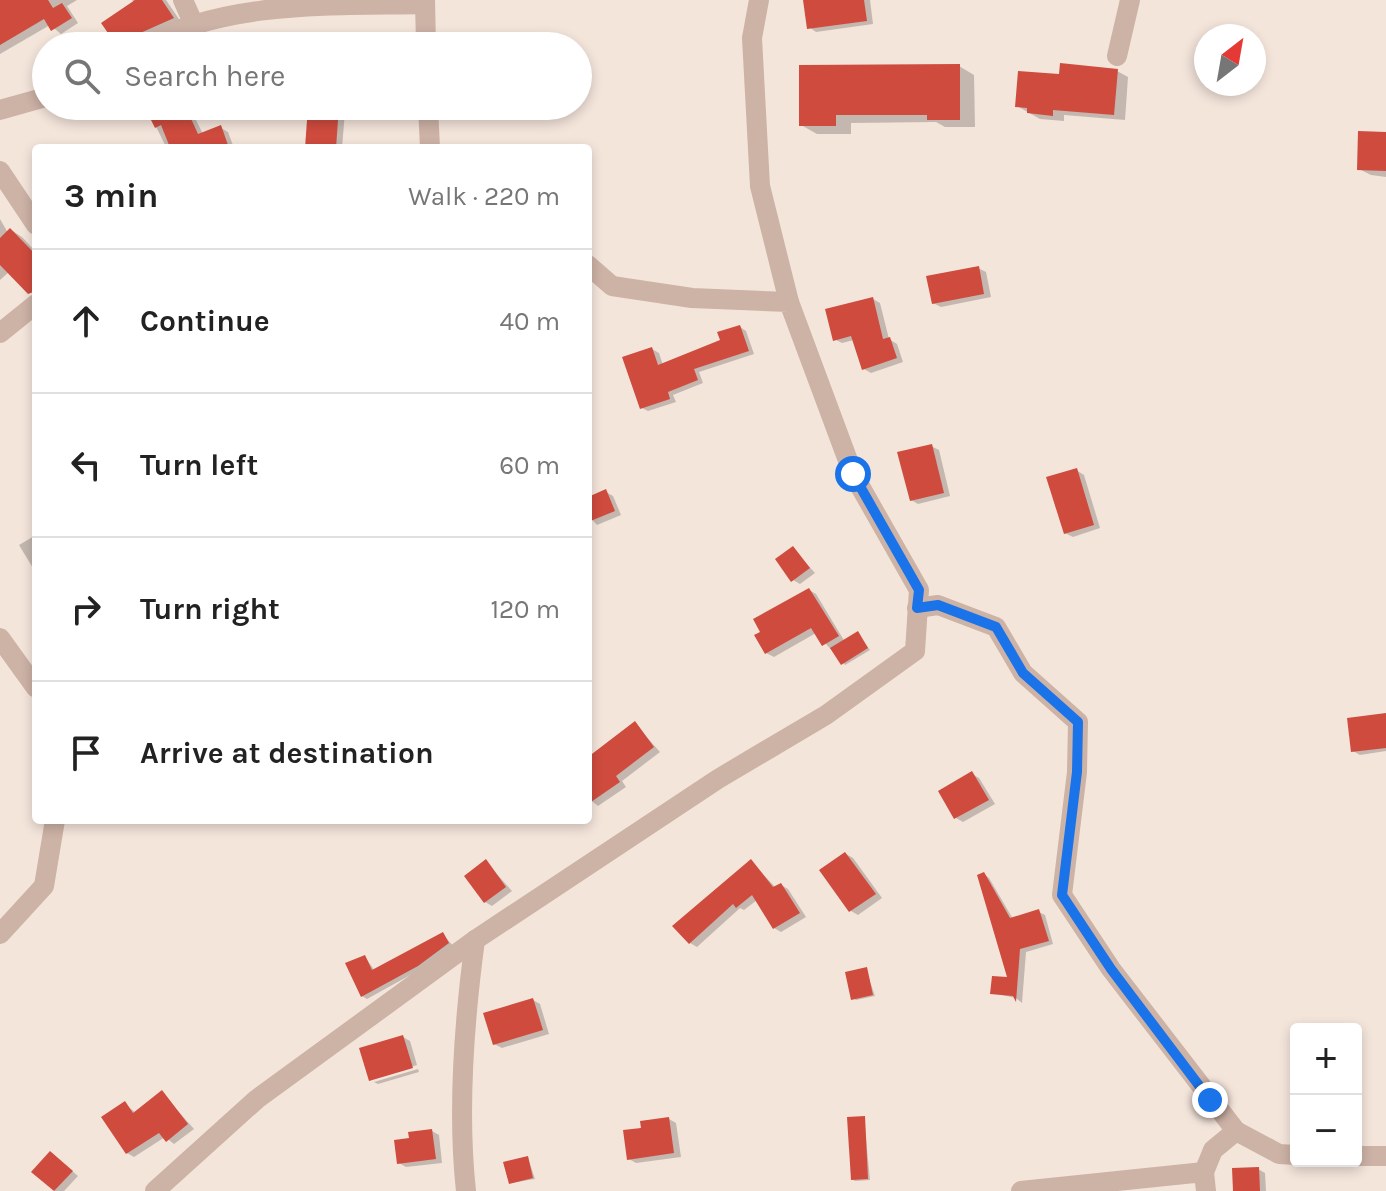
<!DOCTYPE html>
<html lang="en">
<head>
<meta charset="utf-8">
<style>
	body { margin:0; font-family:Karla,sans-serif; background:#f6f6f6; color:#222 }
	.controls { position:absolute; right:24px; bottom:24px; display:grid; overflow:hidden; border-radius:8px; box-shadow:0 4px 12px #0003 }
	.controls button { width:72px; height:72px; display:grid; place-items:center; padding:0; border:0; border-bottom:2px solid #e0e0e0; background:#fff; color:#222; font:40px sans-serif }
	.compass { position:absolute; left:1194px; top:24px; width:72px; height:72px; border-radius:50%; background:#fff; box-shadow:0 4px 12px #0003; rotate:31deg }
	.stop { position:absolute; width:24px; height:24px; margin:-18px; border:6px solid #1a73e8; border-radius:50%; background:#fff }
	.stop.end { background:#1a73e8; border-color:#fff; box-shadow:0 2px 8px #0008 }
	.list { margin:0; padding:0; list-style:none }
	h2 { display:flex; justify-content:space-between; align-items:center; height:104px; margin:0; padding:0 32px; font-size:34px }
	h2 small { font-size:26px; font-weight:400; color:#767676 }
	.list li { display:grid; grid-template-columns:52px 1fr auto; gap:24px; align-items:center; box-sizing:border-box; height:144px; padding:0 32px; border-top:2px solid #e0e0e0 }
	.list b { display:block; font-size:30px; white-space:nowrap }
	.list em { font-size:26px; font-style:normal; color:#767676 }
	.icon { flex:none; width:44px; height:44px; fill:none; stroke:currentColor; stroke-width:2; stroke-linecap:round; stroke-linejoin:round }
	.map { position:relative; flex:none; width:1386px; height:1191px; overflow:hidden }
	.search { position:absolute; background:#fff; box-shadow:0 4px 12px #0003; left:32px; top:32px; width:560px; height:88px; display:flex; align-items:center; gap:20px; box-sizing:border-box; padding:0 28px; border-radius:44px; color:#767676; font-size:30px }
	.panel { position:absolute; background:#fff; box-shadow:0 4px 12px #0003; left:32px; top:144px; width:560px; height:680px; border-radius:8px }
	.map>svg:first-child { display:block }
	.shadow { fill:#0003 }
	.building { fill:#cf4b3e }
	.lines { fill:none; stroke-linecap:round; stroke-linejoin:round }
	.minor { stroke:#cdb2a6; stroke-width:20 }
	.route { stroke:#1a73e8; stroke-width:10 }
</style>
</head>
<body>
<div class="map">
<svg width="1386" height="1191" viewBox="0 0 1386 1191">
	<rect width="100%" height="100%" fill="#f4e5db"/>
	<!-- shadow -->
	<g class="shadow">
		<path d="M0 0H77L67 6 78 23 61 34 50 25 0 54Z"/>
		<path d="M132 0H166L181 22 137 46H119L134 3Z"/>
		<path d="M805 0H870L873 24 816 32 809 27Z"/>
		<path d="M959 66 974 75 975 127H945L936 122 851 123V134H817L801 125Z"/>
		<path d="M1117 71 1128 77 1125 120 1064 115V121L1040 119 1017 106 1061 76Z"/>
		<path d="M146 106H189L203 134 221 128 228 132 234 148H163L166 147Z"/>
		<path d="M310 106 345 111 342 148H307Z"/>
		<path d="M1386 134V177L1371 175 1359 169Z"/>
		<path d="M0 219 8 233 11 230 22 237 36 252V296L9 272 0 280Z"/>
		<path d="M978 268 986 272 991 297 941 307 933 303Z"/>
		<path d="M873 299 880 303 889 339 897 344 903 362 871 373 864 369 854 340 842 343 834 339Z"/>
		<path d="M740 327 746 331 754 354 699 372 703 383 673 395 676 402 648 411 642 408 652 349 659 353 663 365 723 342Z"/>
		<path d="M931 446 939 450 950 496 918 504 911 500Z"/>
		<path d="M1076 470 1084 475 1100 528 1073 537 1065 533Z"/>
		<path d="M606 492 613 496 621 515 597 525 588 515V499Z"/>
		<path d="M36 535V573L19 545Z"/>
		<path d="M793 549 815 573 800 584 793 580Z"/>
		<path d="M809 590 816 594 845 642 858 634 870 650 845 665 816 633 774 657 766 653Z"/>
		<path d="M1386 716V751L1360 755 1353 751Z"/>
		<path d="M635 724 660 752 622 781 626 787 598 806 588 798V758Z"/>
		<path d="M972 774 979 778 995 804 963 822 956 818Z"/>
		<path d="M846 854 853 858 882 898 858 915 851 911 822 871Z"/>
		<path d="M751 861 776 888 781 885 788 889 806 917 781 932 774 928 757 900 744 910 740 908 697 947 690 943Z"/>
		<path d="M486 862 512 891 492 906 485 902Z"/>
		<path d="M984 874 989 878 1013 919 1039 912 1045 915 1053 944 1026 952 1022 1003 1016 998 992 993 1010 979Z"/>
		<path d="M443 934 453 946 423 968 367 999 362 996 365 957 375 971Z"/>
		<path d="M866 970 875 996 856 1000 853 998Z"/>
		<path d="M533 1000 540 1004 549 1034 502 1048 494 1044Z"/>
		<path d="M403 1037 410 1041 417 1065 370 1080Z"/>
		<path d="M418 1069 419 1072 378 1084 374 1082Z"/>
		<path d="M162 1093 194 1129 174 1144 165 1137 134 1157 127 1153 125 1104 136 1113Z"/>
		<path d="M864 1118 870 1180 855 1181 852 1179Z"/>
		<path d="M669 1119 676 1123 681 1157 636 1163 629 1159 643 1130Z"/>
		<path d="M432 1131 439 1135 442 1163 406 1167 399 1163Z"/>
		<path d="M51 1153 78 1176 64 1191H54Z"/>
		<path d="M528 1158 535 1179 511 1183Z"/>
		<path d="M1258 1169 1265 1173 1266 1191H1235Z"/>
	</g>
	<!-- building -->
	<g class="building">
		<path d="M0 0H48L53 8 62 3 72 18 51 31 44 19 0 45Z"/>
		<path d="M135 0H162L174 18 138 34 125 46H117L101 23Z"/>
		<path d="M803 0H864L867 21 807 29Z"/>
		<path d="M1060 63 1118 69 1114 115 1053 110V116L1027 113V108L1015 107 1018 71 1059 74Z"/>
		<path d="M960 64V120H927V115H836V126H799V65Z"/>
		<path d="M144 106H201L188 112 198 134 221 125 229 148H166L169 145 161 125 155 128Z"/>
		<path d="M308 106H339L336 148H305Z"/>
		<path d="M1358 131 1386 132V171L1357 170Z"/>
		<path d="M10 228 36 255V291L28 294 0 265V238Z"/>
		<path d="M979 266 984 294 932 304 926 276Z"/>
		<path d="M873 297 883 339 890 337 897 358 862 370 851 336 833 341 825 309Z"/>
		<path d="M740 325 749 351 694 369 698 380 668 392 670 399 640 409 622 357 652 347 658 365 720 340 717 332Z"/>
		<path d="M932 444 944 493 910 501 897 452Z"/>
		<path d="M1077 468 1094 525 1064 534 1046 477Z"/>
		<path d="M606 489 615 511 588 522V497Z"/>
		<path d="M793 546 810 568 791 582 775 559Z"/>
		<path d="M809 588 839 636 822 646 811 628 765 654 754 635 760 632 753 619Z"/>
		<path d="M858 631 868 648 841 665 830 648Z"/>
		<path d="M1386 713V748L1351 752 1347 718Z"/>
		<path d="M635 721 654 747 616 776 620 782 588 804V757Z"/>
		<path d="M972 771 989 800 954 819 938 791Z"/>
		<path d="M845 852 876 894 849 912 819 870Z"/>
		<path d="M486 859 506 887 484 903 464 876Z"/>
		<path d="M751 859 773 887 781 883 800 913 773 929 752 895 736 908 733 904 689 944 672 926Z"/>
		<path d="M984 872 1010 918 1039 909 1049 941 1020 949 1016 1002 1013 996 990 994 992 976 1007 977 977 875Z"/>
		<path d="M443 932 449 943 418 966 361 997 345 963 365 955 372 970Z"/>
		<path d="M867 967 873 995 851 1000 845 972Z"/>
		<path d="M533 998 543 1030 493 1045 483 1013Z"/>
		<path d="M403 1035 413 1068 369 1081 359 1048Z"/>
		<path d="M162 1090 188 1124 166 1142 159 1133 126 1154 101 1117 125 1101 133 1113Z"/>
		<path d="M865 1116 868 1179 851 1180 847 1117Z"/>
		<path d="M669 1117 674 1153 627 1160 623 1130 641 1128 640 1121Z"/>
		<path d="M432 1129 436 1159 397 1164 394 1140 409 1138 408 1132Z"/>
		<path d="M50 1151 73 1171 54 1191 31 1172Z"/>
		<path d="M528 1156 533 1178 509 1184 503 1162Z"/>
		<path d="M1259 1167 1260 1191H1233L1232 1168Z"/>
	</g>
	<g class="lines">
		<!-- minor -->
		<g class="minor">
			<path d="M183 0 194 25"/>
			<path d="M425 0 426 46"/>
			<path d="M759 0 752 38 760 186 789 302"/>
			<path d="M143 46C227 0 332 6 425 4"/>
			<path d="M1117 56 1130 0"/>
			<path d="M428 106 430 148"/>
			<path d="M0 110 46 97"/>
			<path d="M0 171 36 225"/>
			<path d="M0 333 36 304"/>
			<path d="M917 608 938 605 996 627 1023 673 1078 722 1077 772 1062 895 1111 969 1236 1131"/>
			<path d="M0 638 36 688"/>
			<path d="M0 934 44 886 55 820"/>
			<path d="M1356 1156H1386"/>
			<path d="M1204 1172 1213 1150 1236 1131 1279 1154 1296 1155"/>
			<path d="M155 1191 257 1099 475 940 718 779 826 715 915 651 919 590 853 474 789 302 692 298 612 286 588 265"/>
			<path d="M466 1191C457 1109 464 1022 475 940"/>
			<path d="M1021 1191 1204 1172 1206 1191"/>
		</g>
	</g>
	<g class="lines">
		<!-- route -->
		<path class="route" d="M853 474 919 590 917 608 938 605 996 627 1023 673 1078 722 1077 772 1062 895 1111 969 1210 1100"/>
	</g>
</svg>
<div class="controls">
<button>+</button>
<button>−</button>
</div>
<svg class="compass" viewBox="-18 -18 36 36"><path d="M0-13l5 13h-10z" fill="#e53935"/><path d="M0 13l5-13h-10z" fill="#767676"/></svg>
<div class="stop" style="left:853px;top:474px"></div>
<div class="stop end" style="left:1210px;top:1100px"></div>
<div class="search"><svg class="icon" aria-label="search" viewBox="0 0 24 24"><circle cx="10" cy="10" r="6"/><path d="M15 15l6 6"/></svg>Search here</div>
<section class="panel">
<h2>3 min<small>Walk · 220 m</small></h2>
<ul class="list">
<li><svg class="icon" aria-label="ahead" viewBox="0 0 24 24"><path d="M12 20V5M6 11l6-6 6 6"/></svg><div><b>Continue</b></div><em>40 m</em></li>
<li><svg class="icon" aria-label="left" viewBox="0 0 24 24"><path d="M17 20v-9H6M10 6l-5 5 5 5"/></svg><div><b>Turn left</b></div><em>60 m</em></li>
<li><svg class="icon" aria-label="right" viewBox="0 0 24 24"><path d="M7 20v-9h11M14 6l5 5-5 5"/></svg><div><b>Turn right</b></div><em>120 m</em></li>
<li><svg class="icon" aria-label="arrive" viewBox="0 0 24 24"><path d="M6 21V4h12l-3 4 3 4H6"/></svg><div><b>Arrive at destination</b></div></li>
</ul>
</section>
</div>
</body>
</html>
